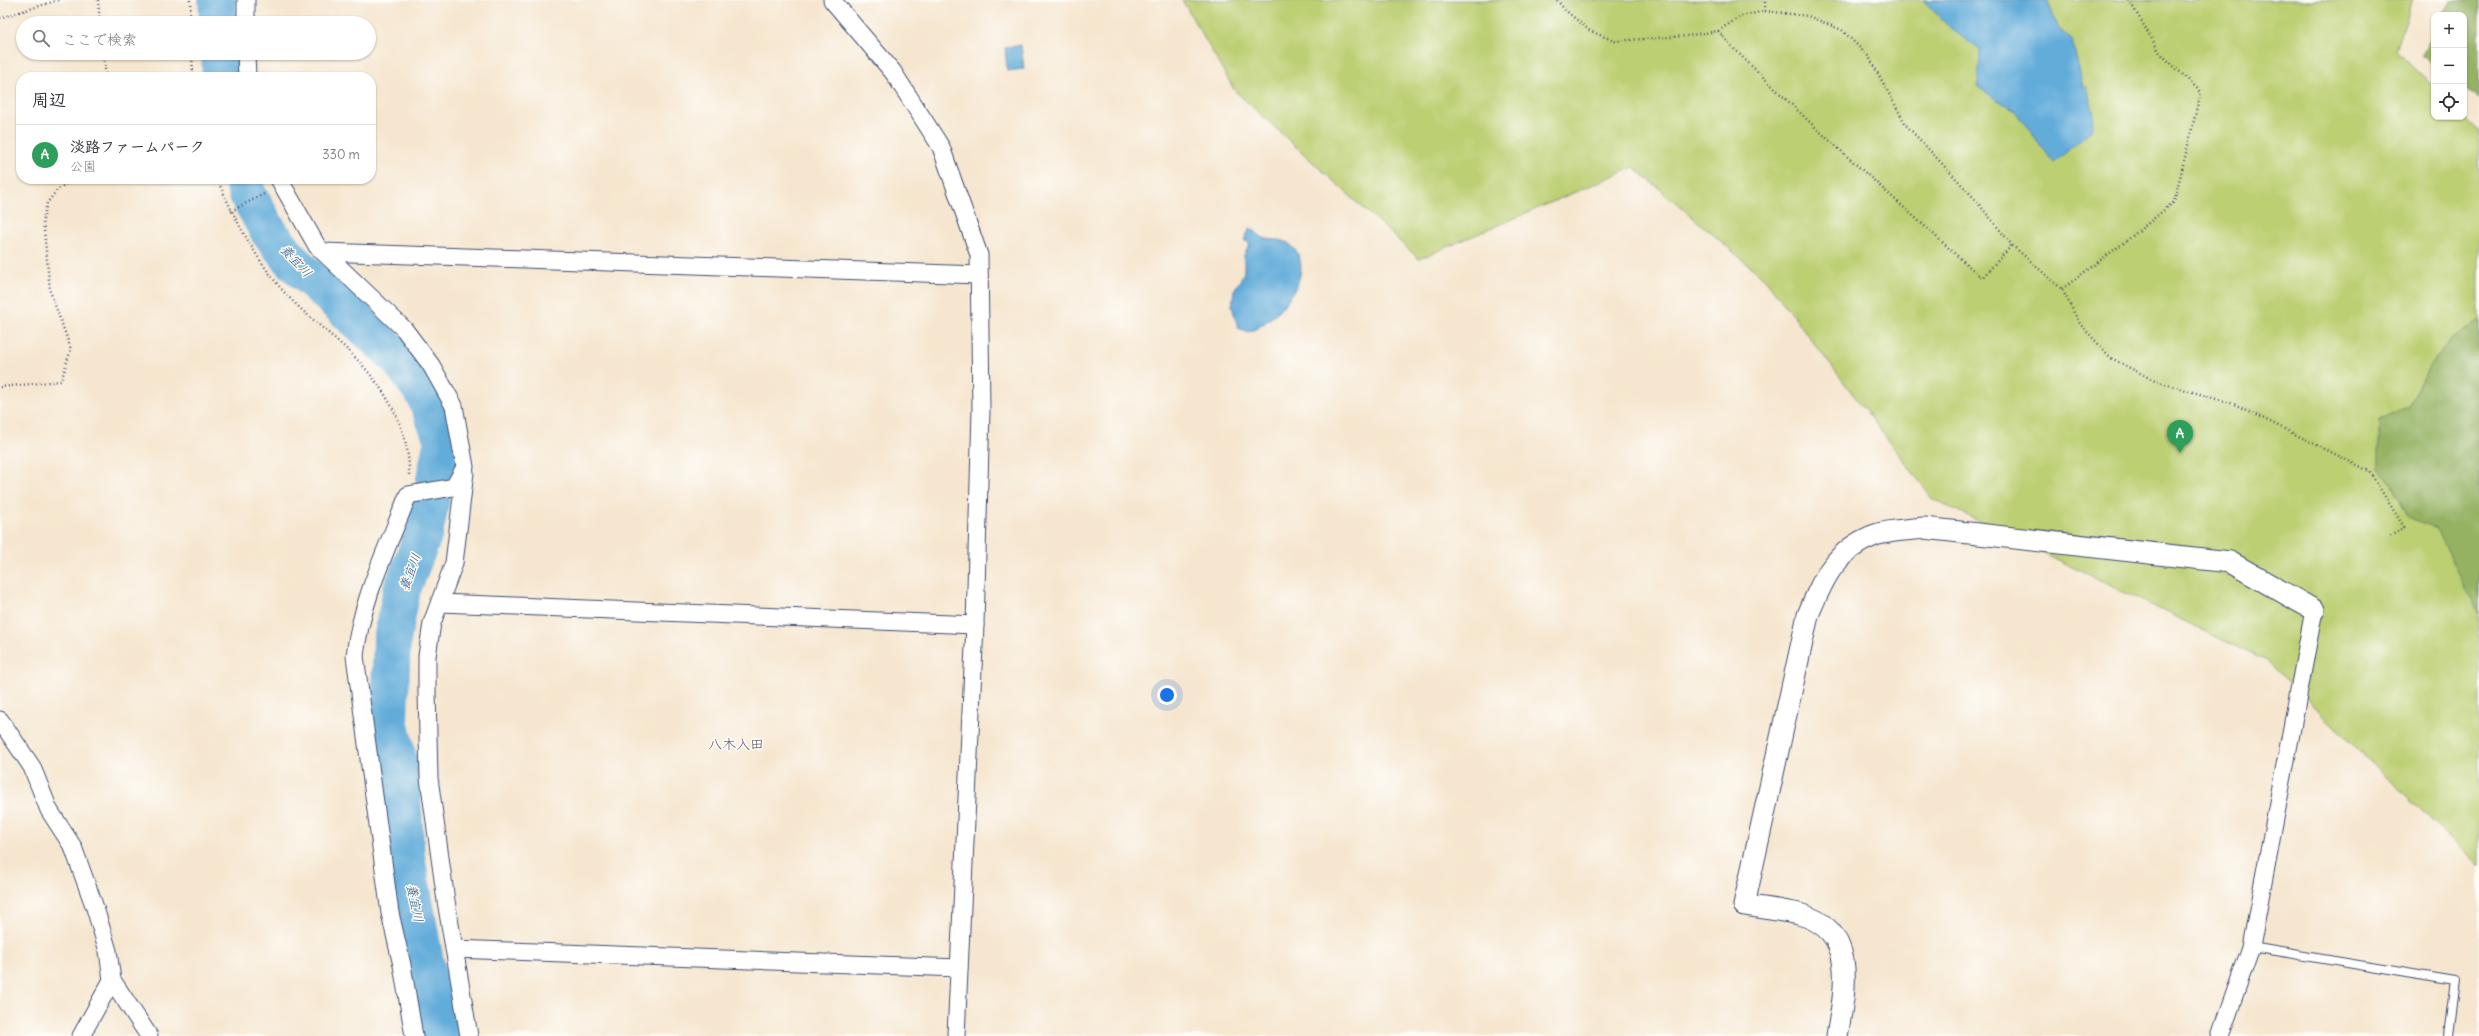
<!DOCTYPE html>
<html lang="ja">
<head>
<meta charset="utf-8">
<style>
	body { margin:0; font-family:Delius,"Klee One",sans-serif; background:#f7f7f7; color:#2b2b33 }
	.controls { position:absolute; right:12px; top:12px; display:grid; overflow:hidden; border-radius:8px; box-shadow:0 1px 3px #0004 }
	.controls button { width:36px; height:36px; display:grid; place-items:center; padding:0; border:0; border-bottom:1px solid #e1e1e2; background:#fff; color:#2b2b33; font:20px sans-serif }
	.you { position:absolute; left:1167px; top:695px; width:14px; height:14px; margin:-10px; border:3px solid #fff; border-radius:50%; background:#1a73e8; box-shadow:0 0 0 6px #1a73e833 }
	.badge { display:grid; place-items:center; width:26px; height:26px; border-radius:50%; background:#7c3aed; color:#fff; font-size:13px; font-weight:700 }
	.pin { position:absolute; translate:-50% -33px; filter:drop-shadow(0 1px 2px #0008) }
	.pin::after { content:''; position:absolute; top:21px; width:14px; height:12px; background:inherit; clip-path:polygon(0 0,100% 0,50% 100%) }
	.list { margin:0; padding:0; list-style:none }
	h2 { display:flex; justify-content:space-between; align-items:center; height:52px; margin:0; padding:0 16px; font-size:17px }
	h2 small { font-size:13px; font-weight:400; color:#7c7c81 }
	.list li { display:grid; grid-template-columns:26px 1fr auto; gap:12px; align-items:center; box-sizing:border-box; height:60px; padding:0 16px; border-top:1px solid #e1e1e2 }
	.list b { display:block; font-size:15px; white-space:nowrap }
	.list p { margin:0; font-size:13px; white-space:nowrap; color:#7c7c81 }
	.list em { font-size:13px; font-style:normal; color:#7c7c81 }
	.icon { flex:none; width:22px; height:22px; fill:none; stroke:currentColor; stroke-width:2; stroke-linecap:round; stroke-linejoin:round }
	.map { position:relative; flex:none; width:2479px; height:1036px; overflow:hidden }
	.search { position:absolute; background:#fff; box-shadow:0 1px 3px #0004; left:16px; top:16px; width:360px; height:44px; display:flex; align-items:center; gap:10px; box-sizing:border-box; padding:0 14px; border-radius:22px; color:#7c7c81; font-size:15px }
	.panel { position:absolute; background:#fff; box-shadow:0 1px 3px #0004; left:16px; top:72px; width:360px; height:112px; border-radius:16px }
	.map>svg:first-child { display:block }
	.green { fill:#bccf72; stroke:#6c7f68 }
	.forest { fill:#95b264; stroke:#587061 }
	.water { fill:#62acda; stroke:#3e6e9c }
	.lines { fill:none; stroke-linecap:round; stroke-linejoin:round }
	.river { stroke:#62acda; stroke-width:38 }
	.service-casing { stroke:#3c4a6f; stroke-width:10 }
	.minor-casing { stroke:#3c4a6f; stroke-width:19 }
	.tertiary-casing { stroke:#3c4a6f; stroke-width:23 }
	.path { stroke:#3c4a6f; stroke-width:2.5; stroke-dasharray:1 3; stroke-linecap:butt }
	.service { stroke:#fff; stroke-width:8 }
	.minor { stroke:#fff; stroke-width:17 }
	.tertiary { stroke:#fff; stroke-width:21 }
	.labels { text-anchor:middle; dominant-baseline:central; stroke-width:3; stroke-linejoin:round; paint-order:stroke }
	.water-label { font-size:13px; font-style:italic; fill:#345b89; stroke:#fdfcf7 }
	.quarter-label { font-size:14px; fill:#605468; stroke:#fdfcf7 }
</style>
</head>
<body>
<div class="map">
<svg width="2479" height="1036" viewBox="0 0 2479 1036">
	<rect width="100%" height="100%" fill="#fdfcf7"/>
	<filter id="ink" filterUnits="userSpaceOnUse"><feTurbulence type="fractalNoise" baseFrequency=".025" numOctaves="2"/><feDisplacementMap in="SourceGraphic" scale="8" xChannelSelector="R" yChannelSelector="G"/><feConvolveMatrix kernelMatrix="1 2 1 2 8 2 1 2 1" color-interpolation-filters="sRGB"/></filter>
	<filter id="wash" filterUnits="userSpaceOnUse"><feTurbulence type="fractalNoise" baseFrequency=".012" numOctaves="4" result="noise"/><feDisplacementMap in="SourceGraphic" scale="16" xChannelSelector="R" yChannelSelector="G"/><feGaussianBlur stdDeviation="0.9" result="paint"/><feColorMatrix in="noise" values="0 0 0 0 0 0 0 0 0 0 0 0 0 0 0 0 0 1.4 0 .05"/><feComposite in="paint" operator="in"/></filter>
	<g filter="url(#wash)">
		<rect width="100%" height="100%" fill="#f6e6cf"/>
		<!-- green -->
		<path class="green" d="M1182 0H2413L2396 50 2434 87V117H2464L2479 131V866L2268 662 1933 499 1765 279 1634 167 1419 259 1235 91Z"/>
		<!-- forest -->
		<g class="forest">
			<path d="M2451 0H2479V100L2464 88V15H2443Z"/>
			<path d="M2434 31V65L2421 55Z"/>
			<path d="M2479 321V615L2437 529 2408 517 2395 490 2379 467V420L2409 406 2429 367 2452 338Z"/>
		</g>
		<!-- water -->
		<g class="water">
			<path d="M1923 0H2047L2059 29 2072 40 2083 87H2087L2094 115 2091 130 2054 163 2015 111 1978 87 1980 50 1950 28Z"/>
			<path d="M1021 45 1024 69 1007 71 1005 48Z"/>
			<path d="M1250 228C1255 230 1257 234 1262 237 1271 242 1282 237 1291 245 1321 273 1276 321 1249 332L1238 328 1232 306 1234 290 1244 274V255L1250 244 1244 240Z"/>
		</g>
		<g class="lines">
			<!-- river -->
			<g class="river">
				<path d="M217 0 218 23"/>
				<path d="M220 53 221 77"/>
				<path d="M243 179 247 193 269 232 293 262 397 357 424 393 443 440 424 533 402 589 392 640 389 720 400 769 406 856 425 962 441 1036"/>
			</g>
		</g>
	</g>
	<g filter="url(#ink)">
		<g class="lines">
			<!-- service casing -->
			<g class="service-casing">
				<path id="service" d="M2251 947 2455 981 2448 1036"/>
			</g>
			<!-- minor casing -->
			<g class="minor-casing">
				<g id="minor">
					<path d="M832 0 893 72 941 147 979 255 981 410 975 625 956 1036"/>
					<path d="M246 23V0"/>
					<path d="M246 53 247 77"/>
					<path d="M279 179 317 246 404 329 431 365 454 406 465 467 454 487 408 495C388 547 361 600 355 656L390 913 402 965 414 1036"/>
					<path d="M323 252 979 275"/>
					<path d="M465 472 454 563 432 623 427 656V692L429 778 446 901 469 1036"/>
					<path d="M440 603 975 625"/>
					<path d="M0 720 32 767 49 810 73 847 95 908 108 951 112 980 149 1036"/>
					<path d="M454 949 959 968"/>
					<path d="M81 1036 112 980"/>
					<path d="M2220 1036 2251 947 2314 610"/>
				</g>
			</g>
			<!-- tertiary casing -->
			<g class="tertiary-casing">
				<path id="tertiary" d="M1837 1036C1845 990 1859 930 1799 914 1781 910 1762 908 1744 905L1808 615C1823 579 1835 550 1875 535 1889 530 1909 530 1924 528L2230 562 2314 610"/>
			</g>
			<!-- path -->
			<g class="path">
				<path d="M98 0 100 23"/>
				<path d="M190 0 191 23"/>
				<path d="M1557 0 1565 10 1590 31 1615 41 1686 36 1718 31 1741 16 1765 11 1808 16 1842 30 1869 57 1906 125 1973 197 2012 245 2062 289 2080 324 2111 358 2155 381 2234 404 2369 471 2404 527 2388 538"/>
				<path d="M1765 11V0"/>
				<path d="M0 18 59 0"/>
				<path d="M1718 31 1733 48 1819 131 1982 278 2012 245"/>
				<path d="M103 53 106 77"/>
				<path d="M192 53 193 77"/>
				<path d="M217 179C234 217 253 254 279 286 297 308 320 325 341 344 379 378 411 424 409 477"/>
				<path d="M231 211 266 193"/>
				<path d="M2062 289 2130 238 2174 202 2201 92 2160 53 2129 0"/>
				<path d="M0 387 61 381 71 349 50 291 43 220 47 203 57 190 73 179"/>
			</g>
			<!-- service -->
			<use href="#service" class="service"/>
			<!-- minor -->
			<use href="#minor" class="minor"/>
			<!-- tertiary -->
			<use href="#tertiary" class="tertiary"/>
		</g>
	</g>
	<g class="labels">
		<!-- water labels -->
		<g class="water-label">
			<text transform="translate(296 261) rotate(47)">養宜川</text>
			<text transform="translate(410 572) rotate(-70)">養宜川</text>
			<text transform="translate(415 903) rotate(79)">養宜川</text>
		</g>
		<!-- quarter labels -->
		<g class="quarter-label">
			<text x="736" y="744">八木入田</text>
		</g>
	</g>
</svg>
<div class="controls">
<button>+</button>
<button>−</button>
<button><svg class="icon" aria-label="locate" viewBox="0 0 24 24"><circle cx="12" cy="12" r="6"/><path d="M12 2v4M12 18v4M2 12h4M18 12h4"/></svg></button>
</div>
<div class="you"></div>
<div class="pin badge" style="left:2180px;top:453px;background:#2e9e5b">A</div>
<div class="search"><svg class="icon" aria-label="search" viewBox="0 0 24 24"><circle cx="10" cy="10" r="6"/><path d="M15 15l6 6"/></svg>ここで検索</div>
<section class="panel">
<h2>周辺<small></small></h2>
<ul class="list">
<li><span class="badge" style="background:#2e9e5b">A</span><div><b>淡路ファームパーク</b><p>公園</p></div><em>330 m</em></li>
</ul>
</section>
</div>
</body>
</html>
